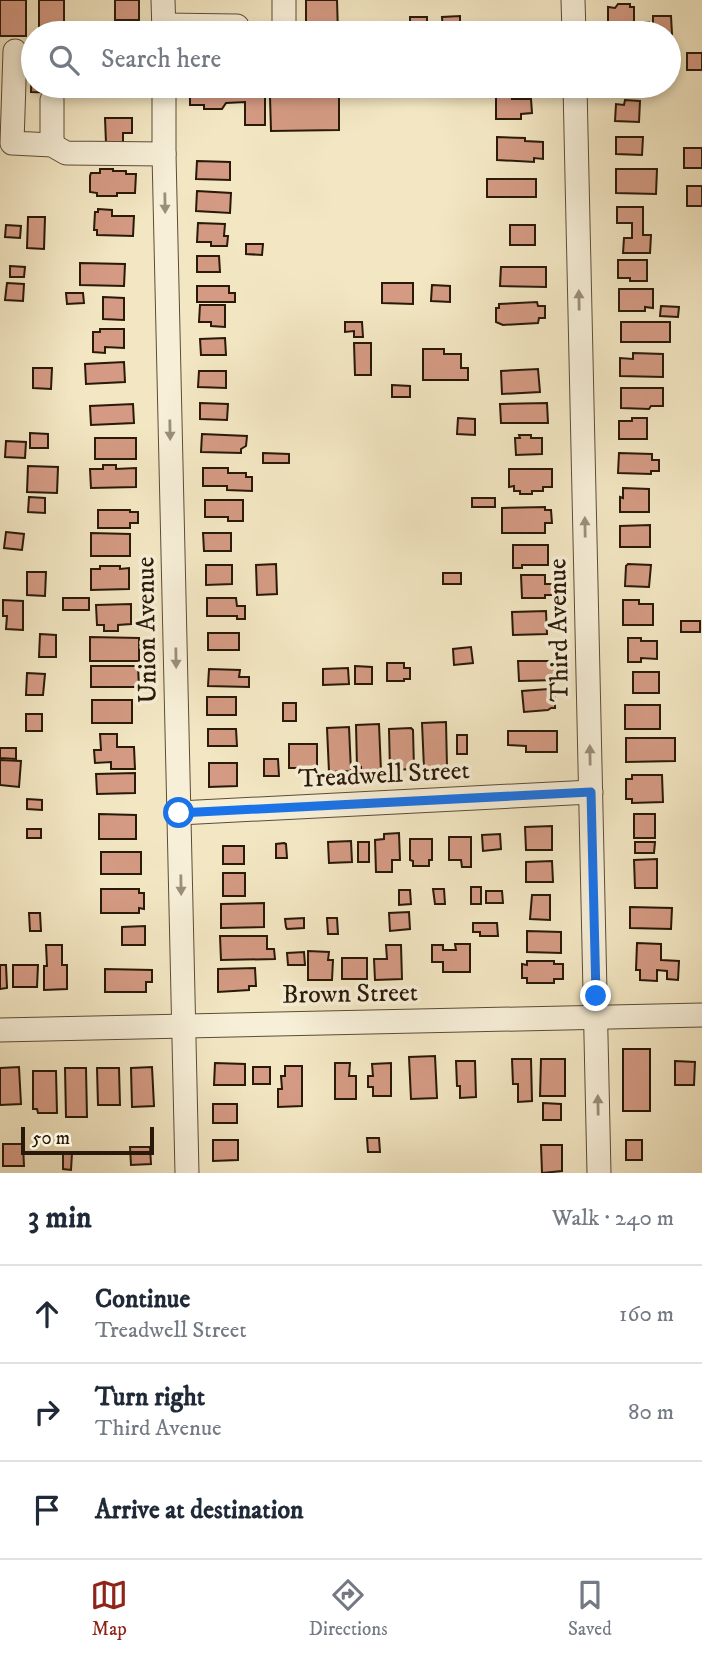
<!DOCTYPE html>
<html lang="en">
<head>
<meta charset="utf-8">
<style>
	body { margin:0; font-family:"IM FELL DW Pica",serif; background:#f6f6f7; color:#1f2937 }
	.scale { position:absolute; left:21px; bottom:18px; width:133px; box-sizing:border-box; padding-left:7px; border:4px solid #291908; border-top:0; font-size:19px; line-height:24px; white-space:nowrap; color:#291908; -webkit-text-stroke:5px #f7efd8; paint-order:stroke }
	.stop { position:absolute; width:21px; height:21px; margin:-16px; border:5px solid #1a73e8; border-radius:50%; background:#fff }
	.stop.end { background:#1a73e8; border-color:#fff; box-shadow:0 2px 7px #0008 }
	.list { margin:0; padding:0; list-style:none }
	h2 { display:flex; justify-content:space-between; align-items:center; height:91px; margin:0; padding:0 28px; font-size:30px }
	h2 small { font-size:23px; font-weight:400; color:#747a83 }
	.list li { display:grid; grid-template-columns:46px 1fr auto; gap:21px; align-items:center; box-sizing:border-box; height:98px; padding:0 28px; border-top:2px solid #e0e1e3 }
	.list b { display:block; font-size:26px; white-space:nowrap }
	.list p { margin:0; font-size:23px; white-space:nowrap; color:#747a83 }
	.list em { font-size:23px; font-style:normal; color:#747a83 }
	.icon { flex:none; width:38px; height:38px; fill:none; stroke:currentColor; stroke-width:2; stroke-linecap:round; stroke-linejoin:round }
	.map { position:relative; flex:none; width:702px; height:1173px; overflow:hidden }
	.search { position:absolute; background:#fff; box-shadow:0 4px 10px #0003; left:21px; right:21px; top:21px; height:77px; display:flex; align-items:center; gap:18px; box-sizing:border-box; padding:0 24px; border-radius:38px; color:#747a83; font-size:26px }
	.sheet { height:385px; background:#fff }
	nav { display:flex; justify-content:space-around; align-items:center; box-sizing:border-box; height:98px; border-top:2px solid #e0e1e3; background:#fff; font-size:19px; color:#747a83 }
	nav a { display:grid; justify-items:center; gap:4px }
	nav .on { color:#8f2418 }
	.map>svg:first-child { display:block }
	.building { fill:#d49a83; stroke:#291908; stroke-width:2 }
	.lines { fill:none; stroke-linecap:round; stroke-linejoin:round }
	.minor-casing { stroke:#5c4c37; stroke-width:25 }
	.minor { stroke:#f7efd8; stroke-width:23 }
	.oneway { fill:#9a8f7a }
	.route { stroke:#1a73e8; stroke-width:9 }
	.labels { text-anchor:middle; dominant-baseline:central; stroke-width:7; stroke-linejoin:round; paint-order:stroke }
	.street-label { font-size:26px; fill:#291908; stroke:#f7efd8 }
</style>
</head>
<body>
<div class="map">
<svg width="702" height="1173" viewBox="0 0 702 1173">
	<rect width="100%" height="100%" fill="#f3e7c3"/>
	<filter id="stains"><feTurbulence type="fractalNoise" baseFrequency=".00286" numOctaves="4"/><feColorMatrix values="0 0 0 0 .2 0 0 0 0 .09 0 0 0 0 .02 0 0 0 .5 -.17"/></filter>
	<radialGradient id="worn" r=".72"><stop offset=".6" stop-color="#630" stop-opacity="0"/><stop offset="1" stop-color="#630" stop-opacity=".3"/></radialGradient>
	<!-- building -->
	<g class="building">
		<rect x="0" y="0" width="26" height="36"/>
		<rect x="39" y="0" width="25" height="33"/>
		<rect x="115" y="0" width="24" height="20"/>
		<path d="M306 0H337L338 33H306Z"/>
		<path d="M618 4H630V7H634V22H649V33H633V27L608 26V7L615 8Z"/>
		<path d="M460 16V32H443L442 17Z"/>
		<path d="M653 16H671L672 34 653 33Z"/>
		<rect x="410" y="17" width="17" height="16"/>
		<path d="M90 22 120 24V33H89Z"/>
		<path d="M493 24H530L539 29V33H493Z"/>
		<rect x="687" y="53" width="15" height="17"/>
		<path d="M32 61H33V86H130L129 95 31 92Z"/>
		<path d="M307 86H339V130L271 131 270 97H307Z"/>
		<path d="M265 87V125H245V102L226 103 222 109H204V105H190V88Z"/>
		<path d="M496 94H512V99H531L532 113 521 114V119H496Z"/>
		<path d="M625 100 640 101 639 122 615 121 616 104 624 105Z"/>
		<path d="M105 118H132V133H123V143H106Z"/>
		<path d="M497 137 525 138V141L543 142V159L534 158V162L497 160Z"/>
		<path d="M616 137H643L642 155 616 154Z"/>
		<rect x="684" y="148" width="18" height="20"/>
		<path d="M197 161 230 162V180L196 179Z"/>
		<path d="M100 169H113V171H126V174H136L135 193H117V196H97V193L90 192V176L91 173H100Z"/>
		<path d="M616 169H657L656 194 616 193Z"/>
		<rect x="487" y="179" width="49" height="18"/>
		<rect x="687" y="186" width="15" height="20"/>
		<path d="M197 191 231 193 230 213 196 211Z"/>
		<path d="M617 207H643V235H651L650 253H623L624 238H632V223H617Z"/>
		<path d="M98 209 112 210V216H134L133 236 97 235V230H94L95 212H98Z"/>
		<path d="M28 217H45L44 249 27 248Z"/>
		<path d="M198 223 225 224 224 236H228L227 246H211V242H197Z"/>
		<path d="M6 225 21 226 20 238 5 237Z"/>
		<rect x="510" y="225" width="25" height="20"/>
		<path d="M246 244H263L262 255 246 254Z"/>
		<path d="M197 256H219L220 272H197Z"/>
		<path d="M618 260H647V281H630V278H618Z"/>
		<path d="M80 263 125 264 124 286 80 285Z"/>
		<path d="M10 266 25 267 24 277H10Z"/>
		<path d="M501 267H546V287L500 286Z"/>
		<path d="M7 283 24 284 23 301 5 300Z"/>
		<path d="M382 283H413V304L382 303Z"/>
		<path d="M432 285 450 286V302L431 301Z"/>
		<path d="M197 286H229V293H235V302H197Z"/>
		<path d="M619 289H653V308L645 307V311H619Z"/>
		<path d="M66 293H83L84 303 67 304Z"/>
		<path d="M103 297 124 298V320L103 319Z"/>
		<path d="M537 302 538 306H545V318H539L538 323 503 325 496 322V308H499V304Z"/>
		<path d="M200 305H225V327L211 326V322H199Z"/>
		<path d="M661 306 679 307 678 317 660 316Z"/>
		<path d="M345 322H362L363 337H354V331L345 332Z"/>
		<rect x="621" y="322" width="49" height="20"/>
		<path d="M100 329H124V348L105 347V353L93 352V332H100Z"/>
		<path d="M225 338 226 355H201L200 339Z"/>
		<path d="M354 343H371V375H355Z"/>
		<path d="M423 349H444V354H461V368H468V380H423Z"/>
		<path d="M633 353 663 354V377L620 376V358L633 359Z"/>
		<path d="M124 362 125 382 86 384 85 364Z"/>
		<path d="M33 368H52L51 389 33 388Z"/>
		<path d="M538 369 540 392 502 394 501 371Z"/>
		<path d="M199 371H226V388L198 387Z"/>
		<path d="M392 385 410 386V397H392Z"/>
		<path d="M621 388H663V406H651L649 409 621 408Z"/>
		<path d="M200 403 228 404 227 420 200 419Z"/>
		<path d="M547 403 548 423H501L500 404Z"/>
		<path d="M133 404 134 423 91 425 90 406Z"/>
		<path d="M458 418 475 419V435L457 434Z"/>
		<path d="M632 418H647V439H619V421H632Z"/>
		<path d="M30 433 48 434V448H30Z"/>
		<path d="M202 434 247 436 246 446 241 449V453L201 452Z"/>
		<path d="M519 435H531V438H542V454L516 455 515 438H520Z"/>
		<rect x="95" y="438" width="41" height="21"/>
		<path d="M6 441 26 442 25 458 5 457Z"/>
		<path d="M263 453 289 454V463H263Z"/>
		<path d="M619 453 652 454V460H659V471H651V474L618 473Z"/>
		<path d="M103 465H116V469L136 468V487L91 488 90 469H103Z"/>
		<path d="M28 466 58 467 57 493 27 492Z"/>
		<path d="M203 468H228V473H246V477H252V491L227 490V486H203Z"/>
		<path d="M509 469H552V487H543V491H532V494H520V491H514V486L509 487Z"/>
		<path d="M623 488 649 489V512H620V497L623 498Z"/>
		<path d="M29 497 45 498V513L28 512Z"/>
		<rect x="472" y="498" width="23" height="9"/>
		<path d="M205 500H243V521H228V517H205Z"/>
		<path d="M545 507V510H551L552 523H545V533H502V508Z"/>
		<path d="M98 510H130V512H138V523H130V528H98Z"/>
		<path d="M650 525V547H620V526Z"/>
		<path d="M6 532 24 534 22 550 4 548Z"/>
		<path d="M91 533 130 534V556H91Z"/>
		<path d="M203 533H231V551H204Z"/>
		<path d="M513 545H548V565H522V568H513Z"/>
		<path d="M276 564 277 594 257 595 256 565Z"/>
		<path d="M628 564 651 565 649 587 625 586 626 566Z"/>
		<path d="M206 565H232V584L206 585Z"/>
		<path d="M100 566H120V569L129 568V589L91 590V569H100Z"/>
		<path d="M27 572H46L45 596 27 595Z"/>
		<rect x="443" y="573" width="18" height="11"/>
		<path d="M521 575H545V584H553V595H545V598H522Z"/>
		<rect x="63" y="598" width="26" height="12"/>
		<path d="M207 598H236L237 606H245V619H237V616H207Z"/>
		<path d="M3 600 23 601V630L6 629 7 616H3Z"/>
		<path d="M623 600H639V604H653V625H623Z"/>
		<path d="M131 604V624L118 625V631H104V625H97L96 605Z"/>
		<path d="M546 611 547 634 513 635 512 612Z"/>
		<rect x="681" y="621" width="19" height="11"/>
		<rect x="208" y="633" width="31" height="17"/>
		<path d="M40 634 56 635V657H39Z"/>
		<path d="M90 637 139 638V661H90Z"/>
		<path d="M628 638H641V641H657V659L641 658V662H628Z"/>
		<path d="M471 647 473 663 454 665 453 649Z"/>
		<path d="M518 661H555L556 680 519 681Z"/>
		<path d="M387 663H404V668H410V679H404V681H387Z"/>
		<path d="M91 666H138L139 687H91Z"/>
		<path d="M355 666 372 667V684H355Z"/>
		<path d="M348 668 349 684 323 685V669Z"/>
		<path d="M209 669 240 670 239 677H249V687L208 686Z"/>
		<rect x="633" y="672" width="26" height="21"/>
		<path d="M27 673 45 674 43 695H26Z"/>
		<path d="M548 689V693H555V708H551L548 710 524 712 522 691Z"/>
		<rect x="207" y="697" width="29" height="18"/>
		<rect x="92" y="700" width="40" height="23"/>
		<rect x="283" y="703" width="13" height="18"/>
		<rect x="625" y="705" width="35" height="24"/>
		<rect x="26" y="714" width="16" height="17"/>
		<path d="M446 722 447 767 424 768 422 723Z"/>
		<path d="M379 724 381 771 361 772V767L357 768 356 725Z"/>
		<path d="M349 727 351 771 329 772 327 728Z"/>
		<path d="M411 728 413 730 414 769 390 770 389 729Z"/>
		<path d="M208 729H236L237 746H208Z"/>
		<path d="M508 731H557V752H526V746L508 745Z"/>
		<path d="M100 734H117V747H134L135 769H111V762L95 763 94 750H101Z"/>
		<rect x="457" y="735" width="10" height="19"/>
		<path d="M626 738H675V761L626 762Z"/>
		<rect x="289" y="744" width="28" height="24"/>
		<path d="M0 748H16V759L0 758Z"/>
		<path d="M264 759H278L279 776H264Z"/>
		<path d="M0 760 21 761 19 787 0 785Z"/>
		<path d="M209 763H237V786L209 787Z"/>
		<path d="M135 773V793L97 794 96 774Z"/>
		<path d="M632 775H662L663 802 632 803V799H626V779H632Z"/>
		<path d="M27 799 42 800V810L27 809Z"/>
		<path d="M99 814 136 815V839H99Z"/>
		<rect x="634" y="814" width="21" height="24"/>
		<path d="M552 826V850H526L525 827Z"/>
		<rect x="27" y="829" width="14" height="9"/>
		<path d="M399 833 400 860H392V872H376L375 840 384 839V834Z"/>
		<path d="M500 834 501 849 483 851 482 835Z"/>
		<path d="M449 837H471V867H462L461 860H449Z"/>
		<path d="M410 839H432V860H429V866H413V861L410 860Z"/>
		<path d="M351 841 352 862 329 863 328 842Z"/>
		<rect x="358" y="842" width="11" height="20"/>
		<path d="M635 842H655L654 853H635Z"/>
		<path d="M284 843 286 844 287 858H276V844Z"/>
		<rect x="223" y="846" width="21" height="18"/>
		<rect x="101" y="852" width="40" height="22"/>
		<path d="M657 859V888H635L634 860Z"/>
		<path d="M552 861 553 882H526V862Z"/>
		<rect x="223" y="873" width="22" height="23"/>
		<rect x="471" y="887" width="10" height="17"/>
		<path d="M101 889H139V893H144V909L139 908V913H101Z"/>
		<path d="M433 889H444L445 904H435Z"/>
		<path d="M399 890H410L411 904 399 905Z"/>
		<path d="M486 891H502L503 903H486Z"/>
		<path d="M532 895H550V920L530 919Z"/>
		<path d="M264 903V927L221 928V904Z"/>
		<path d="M630 907 672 908 671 929 630 928Z"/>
		<path d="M409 912 410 929 390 931 389 913Z"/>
		<path d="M29 913H40L41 931H30Z"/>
		<path d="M304 918V928L287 929 286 927 285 919Z"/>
		<path d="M327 918H337L338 934H328Z"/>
		<path d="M473 923H497L498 936H480V932H473Z"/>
		<path d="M145 926V945H122V927Z"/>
		<path d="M527 931 561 932V953L527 952Z"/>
		<path d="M220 936H267V949H274L275 959 221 960Z"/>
		<path d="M637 943 661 944V960L679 961 678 980 667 979V971L657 970V981L640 980V970H636Z"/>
		<path d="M455 944H470V972H443V962H432V945H443V950H456Z"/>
		<path d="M46 945H62V965H67V989L44 990V966H47Z"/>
		<path d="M386 945H401L402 979 375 980 374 959H387Z"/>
		<path d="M308 951 329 952 328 960H333L332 980H308Z"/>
		<path d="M304 952 305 965H288L287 953Z"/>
		<rect x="342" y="958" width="25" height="21"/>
		<path d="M527 961H554V964H563V979H554V983H527V978H522V964L527 965Z"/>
		<path d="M0 965H6L7 988 0 989Z"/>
		<path d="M13 965H38L37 987H13Z"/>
		<path d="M255 968 256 986H249V990L218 992V969Z"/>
		<path d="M105 969 152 970V982H146V992H105Z"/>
		<rect x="623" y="1049" width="27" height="62"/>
		<path d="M435 1056 437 1098 411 1099 409 1057Z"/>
		<path d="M512 1059H531L532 1101 518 1102V1084H513Z"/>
		<path d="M541 1059H565V1096H540Z"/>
		<path d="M456 1061H475L476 1097 460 1098V1086H457Z"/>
		<path d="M675 1061 695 1062 694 1085H675Z"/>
		<path d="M215 1063 245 1064V1085H214Z"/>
		<path d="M335 1063H350L349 1076H356V1099H335Z"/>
		<path d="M391 1063V1096H373V1087H368V1076H373L372 1064Z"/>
		<path d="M285 1066H302V1106L278 1107V1089H282L281 1076H285Z"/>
		<path d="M19 1067 21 1104 0 1105V1068Z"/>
		<path d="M152 1067 154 1106 132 1107 131 1068Z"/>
		<rect x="253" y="1067" width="17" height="17"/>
		<path d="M65 1068H86L87 1117H66Z"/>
		<path d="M97 1068H119L120 1105H98Z"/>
		<path d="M33 1071H56L57 1113H38L37 1109H33Z"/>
		<path d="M543 1103 561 1104V1120H543Z"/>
		<rect x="213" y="1104" width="24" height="19"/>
		<path d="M367 1138H379L380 1152H368Z"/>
		<path d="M213 1140H238V1160L213 1161Z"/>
		<rect x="626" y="1140" width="16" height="20"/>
		<path d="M3 1144H23L24 1166H3Z"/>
		<path d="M541 1145H562V1171L542 1173Z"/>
		<path d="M130 1147H150L151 1164 131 1165Z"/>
		<path d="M63 1153H72L71 1170 63 1169Z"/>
	</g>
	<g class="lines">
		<!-- minor casing -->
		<g class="minor-casing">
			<g id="minor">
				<path d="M163 0 164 33"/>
				<path d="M284 0V33"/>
				<path d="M573 0 574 33"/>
				<path d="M164 25 237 26"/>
				<path d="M15 51 12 143 52 145 66 153 164 154"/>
				<path d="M164 86V154L187 1173"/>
				<path d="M575 86 599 1173"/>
				<path d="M52 145V100"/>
				<path d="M179 813 591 792"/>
				<path d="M0 1030 702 1015"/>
			</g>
		</g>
		<!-- minor -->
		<use href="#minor" class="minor"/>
	</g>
	<!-- one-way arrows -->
	<defs><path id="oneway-solid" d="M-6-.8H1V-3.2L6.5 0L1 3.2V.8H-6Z" transform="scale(1.75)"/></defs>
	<g class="oneway">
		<use href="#oneway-solid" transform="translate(165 203) rotate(89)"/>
		<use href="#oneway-solid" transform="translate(579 300) rotate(-91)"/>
		<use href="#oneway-solid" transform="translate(170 430) rotate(89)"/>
		<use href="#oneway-solid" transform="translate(585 527) rotate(-91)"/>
		<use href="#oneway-solid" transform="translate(176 658) rotate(89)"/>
		<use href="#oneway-solid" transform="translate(590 755) rotate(-91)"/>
		<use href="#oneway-solid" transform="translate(181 885) rotate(89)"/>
		<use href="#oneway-solid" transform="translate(598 1105) rotate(-91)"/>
	</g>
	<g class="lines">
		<!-- route -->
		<path class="route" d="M179 813 591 792 596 996"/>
	</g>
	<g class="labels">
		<!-- street labels -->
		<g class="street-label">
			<text transform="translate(147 630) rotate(-91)">Union Avenue</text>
			<text transform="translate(559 630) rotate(-91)">Third Avenue</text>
			<text transform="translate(384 775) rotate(-3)">Treadwell Street</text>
			<text transform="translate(350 994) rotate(-1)">Brown Street</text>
		</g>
	</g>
	<rect width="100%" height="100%" filter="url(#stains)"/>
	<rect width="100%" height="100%" fill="url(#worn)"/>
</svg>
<div class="scale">50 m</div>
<div class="stop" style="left:179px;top:813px"></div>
<div class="stop end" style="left:596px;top:996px"></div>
<div class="search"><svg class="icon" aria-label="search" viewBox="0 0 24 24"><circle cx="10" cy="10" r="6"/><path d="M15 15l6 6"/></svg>Search here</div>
</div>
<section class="sheet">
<h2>3 min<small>Walk · 240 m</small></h2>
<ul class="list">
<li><svg class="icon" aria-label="ahead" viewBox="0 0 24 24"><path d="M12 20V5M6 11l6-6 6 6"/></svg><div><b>Continue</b><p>Treadwell Street</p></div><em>160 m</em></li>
<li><svg class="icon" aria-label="right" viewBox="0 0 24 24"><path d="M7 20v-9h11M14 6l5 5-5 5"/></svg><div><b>Turn right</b><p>Third Avenue</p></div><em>80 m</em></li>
<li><svg class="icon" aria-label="arrive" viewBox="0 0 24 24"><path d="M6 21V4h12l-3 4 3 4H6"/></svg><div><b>Arrive at destination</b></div></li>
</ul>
</section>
<nav>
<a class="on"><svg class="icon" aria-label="map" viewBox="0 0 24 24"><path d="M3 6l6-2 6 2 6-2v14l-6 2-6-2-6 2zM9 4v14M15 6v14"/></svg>Map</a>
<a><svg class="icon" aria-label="directions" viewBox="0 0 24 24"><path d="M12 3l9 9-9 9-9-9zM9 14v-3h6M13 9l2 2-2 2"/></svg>Directions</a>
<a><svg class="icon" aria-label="saved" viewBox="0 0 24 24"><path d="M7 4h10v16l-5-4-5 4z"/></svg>Saved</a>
</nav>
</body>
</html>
